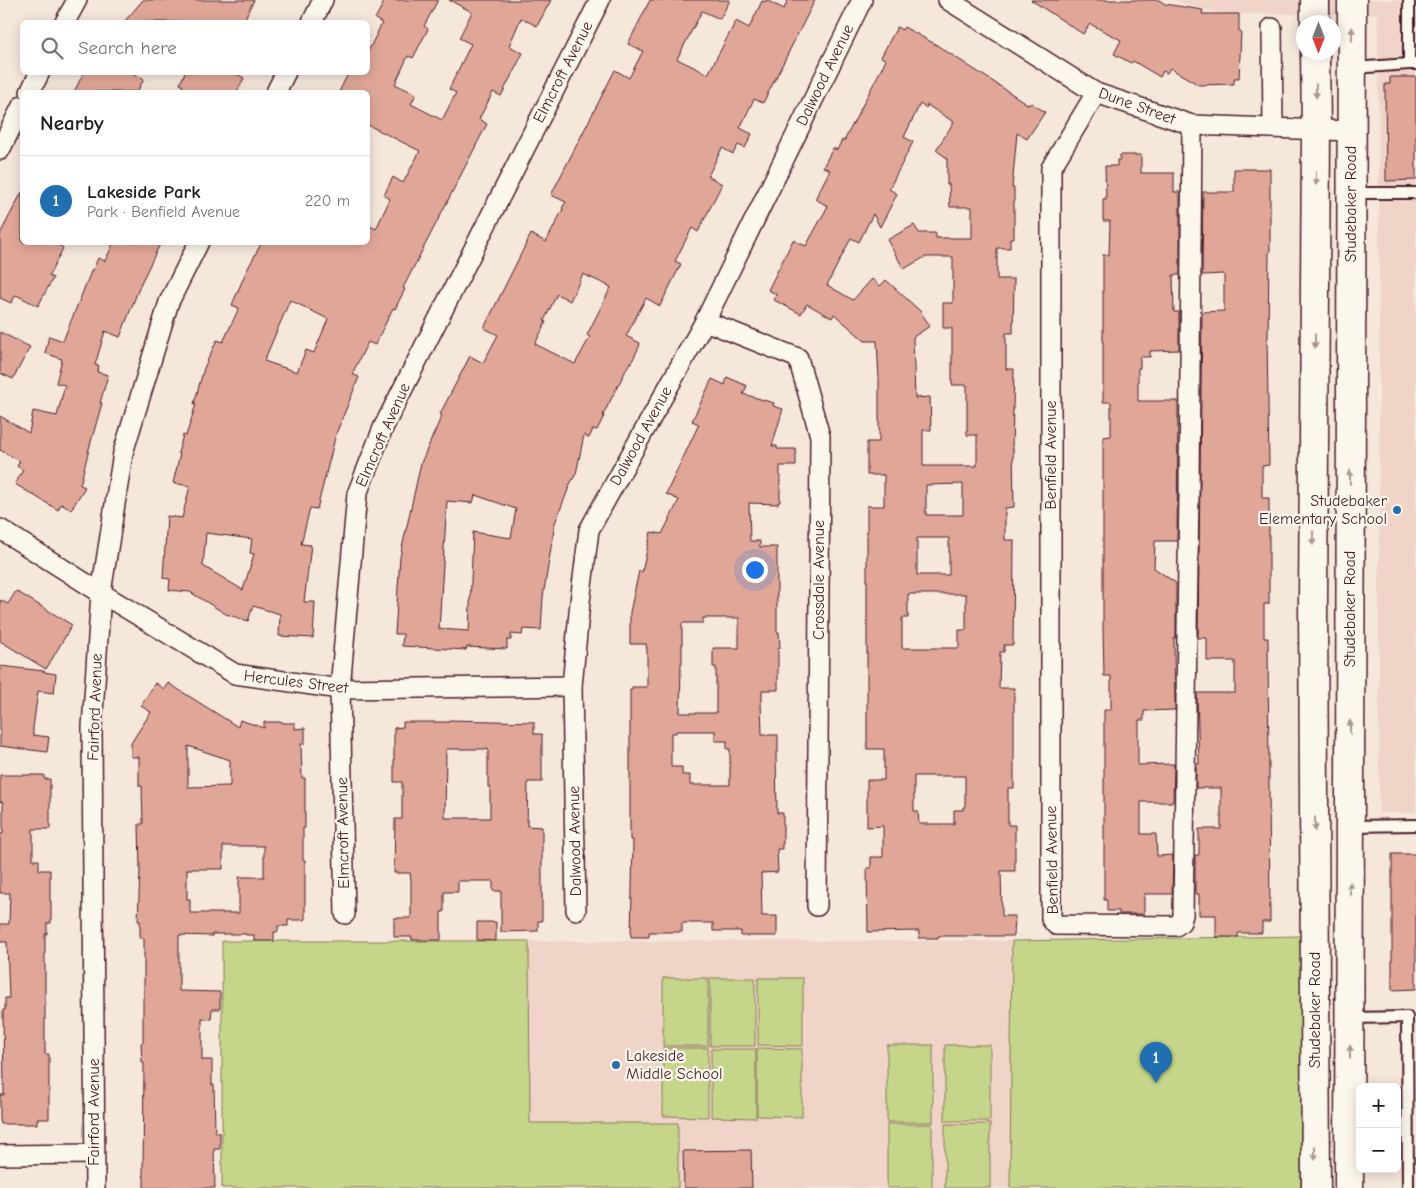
<!DOCTYPE html>
<html lang="en">
<head>
<meta charset="utf-8">
<style>
	body { margin:0; font-family:"Comic Neue",sans-serif; background:#f2f2f2; color:#202124 }
	.controls { position:absolute; right:15px; bottom:15px; display:grid; overflow:hidden; border-radius:8px; box-shadow:0 2px 12px #0003 }
	.controls button { width:45px; height:45px; display:grid; place-items:center; padding:0; border:0; border-bottom:1px solid #e0e0e0; background:#fff; color:#202124; font:25px sans-serif }
	.compass { position:absolute; left:1296px; top:15px; width:45px; height:45px; border-radius:50%; background:#fff; box-shadow:0 2px 12px #0003; rotate:180deg }
	.you { position:absolute; left:754px; top:569px; width:18px; height:18px; margin:-12px; border:4px solid #fff; border-radius:50%; background:#1a73e8; box-shadow:0 0 0 8px #1a73e833 }
	.badge { display:grid; place-items:center; width:32px; height:32px; border-radius:50%; background:#1f6fb2; color:#fff; font-size:16px; font-weight:700 }
	.pin { position:absolute; translate:-50% -41px; filter:drop-shadow(0 1px 2px #0008) }
	.pin::after { content:''; position:absolute; top:26px; width:18px; height:15px; background:inherit; clip-path:polygon(0 0,100% 0,50% 100%) }
	.list { margin:0; padding:0; list-style:none }
	h2 { display:flex; justify-content:space-between; align-items:center; height:65px; margin:0; padding:0 20px; font-size:21px }
	h2 small { font-size:16px; font-weight:400; color:#757577 }
	.list li { display:grid; grid-template-columns:32px 1fr auto; gap:15px; align-items:center; box-sizing:border-box; height:90px; padding:0 20px; border-top:1px solid #e0e0e0 }
	.list b { display:block; font-size:19px; white-space:nowrap }
	.list p { margin:0; font-size:16px; white-space:nowrap; color:#757577 }
	.list em { font-size:16px; font-style:normal; color:#757577 }
	.icon { flex:none; width:28px; height:28px; fill:none; stroke:currentColor; stroke-width:2; stroke-linecap:round; stroke-linejoin:round }
	.map { position:relative; flex:none; width:1416px; height:1188px; overflow:hidden }
	.search { position:absolute; background:#fff; box-shadow:0 2px 12px #0003; left:20px; top:20px; width:350px; height:55px; display:flex; align-items:center; gap:12px; box-sizing:border-box; padding:0 18px; border-radius:8px; color:#757577; font-size:19px }
	.panel { position:absolute; background:#fff; box-shadow:0 2px 12px #0003; left:20px; top:90px; width:350px; height:155px; border-radius:8px }
	.map>svg:first-child { display:block }
	.built { fill:#efd4c7 }
	.green { fill:#c5d589; stroke:#887a5a }
	.building { fill:#e0a799; stroke:#4a1f2b; fill-rule:evenodd }
	.lines { fill:none; stroke-linecap:round; stroke-linejoin:round }
	.lane-casing { stroke:#4a1f2b; stroke-width:14 }
	.street-casing { stroke:#4a1f2b; stroke-width:22 }
	.secondary-casing { stroke:#4a1f2b; stroke-width:31 }
	.lane { stroke:#fbf7ec; stroke-width:10 }
	.street { stroke:#fbf7ec; stroke-width:19 }
	.secondary { stroke:#fbf7ec; stroke-width:28 }
	.oneway { fill:#ab9695 }
	.poi-dot { fill:#1f6fb2; stroke:#fbf7ec; stroke-width:2 }
	.labels { text-anchor:middle; dominant-baseline:central; stroke-width:4.5; stroke-linejoin:round; paint-order:stroke }
	.street-label { font-size:16px; fill:#4a1f2b; stroke:#fbf7ec }
	.poi-label { font-size:16px; fill:#4a1f2b; stroke:#fbf7ec; text-anchor:end }
</style>
</head>
<body>
<div class="map">
<svg width="1416" height="1188" viewBox="0 0 1416 1188">
	<rect width="100%" height="100%" fill="#f6e7db"/>
	<filter id="ink" filterUnits="userSpaceOnUse"><feTurbulence type="fractalNoise" baseFrequency=".02" numOctaves="2"/><feDisplacementMap in="SourceGraphic" scale="10" xChannelSelector="R" yChannelSelector="G"/><feConvolveMatrix kernelMatrix="1 2 1 2 8 2 1 2 1" color-interpolation-filters="sRGB"/></filter>
	<g filter="url(#ink)">
		<!-- built -->
		<g class="built">
			<path d="M1172 0H1416V813H1379V206L1378 14H1222Z"/>
			<path d="M222 941H1012L1010 1188H222Z"/>
		</g>
		<!-- green -->
		<g class="green">
			<path d="M1301 936V1188H1010L1012 941Z"/>
			<path d="M222 941H529L530 1123H678V1188H222Z"/>
			<rect x="663" y="978" width="45" height="68"/>
			<rect x="710" y="978" width="45" height="68"/>
			<path d="M758 978H803V1046L758 1045Z"/>
			<rect x="887" y="1045" width="46" height="77"/>
			<rect x="945" y="1045" width="45" height="76"/>
			<path d="M663 1048H708V1117L663 1116Z"/>
			<path d="M757 1048 802 1049V1117L757 1116Z"/>
			<path d="M711 1049H756V1118L711 1117Z"/>
			<rect x="887" y="1124" width="45" height="64"/>
			<rect x="945" y="1124" width="45" height="64"/>
		</g>
		<!-- building -->
		<g class="building">
			<path d="M143 0H254L243 22H124Z"/>
			<path d="M385 0H438L424 26 428 29 413 58 408 56 395 84 416 94 411 104 442 120 456 93 449 89 471 44 459 38 472 12 449 0H551L537 26 521 18 509 46 523 53 501 96 493 92 479 119 487 124 403 288 405 289 395 309 393 308 375 345 368 342 352 374 359 377 336 434 317 509 310 508 301 544 311 545 304 602H315L313 638 279 636 280 614 253 606 248 621 226 614 190 592 169 590 170 579 163 578 167 516 182 518 190 486 173 483 180 454 178 453 183 435 186 436 196 404H194L204 368 217 340 223 342 239 308 232 305 246 272 262 242H368V225L376 229 390 199 384 195 393 177 403 183 420 151 368 125V92H339L349 72H368V52L382 23 375 19ZM290 300 328 319 314 353 306 350 297 372 264 361ZM206 533 252 539 250 553 254 554 243 590 203 566Z"/>
			<path d="M650 0H730L720 19 702 11 677 59 708 74 736 21 749 28 762 1 765 2 766 0 784 9 788 0H815L763 103 754 99 740 128 752 134 745 148 738 145 733 154 722 148 708 176 722 184 698 232 692 228 675 261 681 264 660 306 646 298 626 336 640 343 639 345H640L631 363 630 362 603 415 604 416 597 430 593 429 589 438 584 435 576 474 571 482 555 523 543 597 541 630 523 629 522 635 511 634V640H507V649L467 647 466 650 402 646 403 634H395L400 557 421 463 442 415 440 414 470 356 483 363 498 335 484 328 531 234 546 242 563 209 562 208 566 202 551 195 615 70 629 78 643 51 628 44ZM583 274 611 287 587 335 590 337 575 364 535 344 546 322 544 321 557 294 570 301ZM475 495 516 509 511 538 473 532 469 631 439 629 447 501 473 503Z"/>
			<path d="M1031 0H1159L1165 4 1203 10 1202 14H1239V31H1241L1239 78H1234V84L1199 85 1170 68 1167 73 1163 71 1160 77 1133 61 1131 63 1114 54 1121 40 1090 24 1083 34Z"/>
			<path d="M897 27 902 30 904 27 935 44 1029 105 1031 103 1045 112 1027 139 1017 133 1012 188H1014V238H1010V248H997V279H1014L1013 333H1006V369H1014L1012 448H1013L1014 507 1005 508V540H1014L1013 645H1004V652H1000L999 688H1014V788H1008V825H1015V871H1001L1002 916H1015L1014 936H938V938H919V931L868 932 867 868H871V857H883V826L867 827V780H884V749H867V506H884V475H867V442H879V379L877 341H865L834 314 832 318 807 304 801 314 774 300 776 294 768 290 793 240 806 246 828 206 815 199 830 170 823 167 833 148 837 150 842 140 844 141 886 60 881 57ZM920 104 926 108 927 105 954 122 936 150 947 158V184H949L950 207H972V238H936V233H919L914 225 887 240 904 269 925 257H953V303H943V328H952V385H967V435H977V466H923V430H931L930 397 915 398 913 337 930 326 920 311 886 280 880 286 872 279 853 300 827 285 851 238 859 242 873 214 880 227 897 194 889 189 913 142 904 137ZM963 484V515H926V485ZM917 538H949V575H917ZM908 594H966V630H959V648H902V618H908ZM914 776H965V807H963V810H954V824H919L918 811H914Z"/>
			<path d="M84 72H131L144 79 137 92H74Z"/>
			<path d="M185 72H233L244 78 237 92H180L183 86 180 84Z"/>
			<path d="M1390 77H1416V180L1386 181 1385 84H1390Z"/>
			<path d="M1120 155H1141V173H1174V192H1180V275H1173L1174 312H1179V350L1150 351V357H1140V368H1138V401H1178L1177 541H1155L1154 568 1176 583V638H1174V646L1175 710 1144 711V720H1139V732H1138V765L1174 764 1173 802H1141V834H1156L1157 856 1173 855 1172 894H1144V914H1119V911H1107V900H1104V710H1111V676H1104L1103 630V437L1111 436V402H1103V255H1109L1110 221H1103V199H1106L1105 166H1117V160H1120Z"/>
			<path d="M1234 169H1270V252H1269L1268 338H1267L1269 465 1262 466V498H1269V604H1264V638H1268L1270 922H1262V933H1238V937H1216V915H1199V894H1195V855H1199V829H1221V788H1196V764H1199L1197 693H1235V661H1207V638H1198L1202 312 1224 311V274L1202 275 1203 192H1234Z"/>
			<path d="M22 192V242H54L63 248 49 276 53 278 38 306 16 295 11 303 0 298V234Z"/>
			<path d="M114 242H161L141 283 120 337 105 331 95 365 99 366 97 372 108 375 100 403H102L89 449 80 485 85 487 71 510 61 504 58 510 15 484 23 470 17 466 20 461 0 450V416L29 433 33 411 57 416 65 385 56 383 62 359 45 353 49 336 63 341 92 269 93 270 98 258 105 261Z"/>
			<path d="M0 332 30 347 13 379 0 373Z"/>
			<path d="M727 377 747 386 743 394 774 403 773 406 783 409 772 446H777V449H796V466H780V502H778V504L749 503 750 541H760V547H777V632H779L780 648H778V690H762V701H761L762 735H778V753H776L777 813H783V844H782V849H777L778 872 761 873 762 916H777V936H741V931H713V923H682V932H649V937H631L633 840H630V690H632V687H647V651L646 644H630V612L639 571 642 572 651 532 662 534 679 500 666 494 699 424 692 421 712 379 725 385ZM703 618H739V648H713V667H716V713H680L681 663H682V623H703ZM676 731H715V741H727V749H730V785H690V775H682V767H671V733H676Z"/>
			<path d="M16 591 72 625 46 669 0 641V600L8 604Z"/>
			<path d="M0 666 44 671V672L56 674 54 693 38 691 33 728V735L49 737 47 752 0 746Z"/>
			<path d="M155 683 164 689 168 683 238 727 240 720 264 728V722H283V723H295V729L305 728V744H301L302 778H305V828H303V860H305V920H288V926H278V932H274V941H254V935H246V934H212V936L179 935V991L220 992V1009H212L211 1019 202 1018V1060H212V1085H214L215 1132 220 1133V1149H214L215 1188H144V1176H143L144 1063H142L141 1043H143V998H144V938H140V921H138L140 870 139 824H143L142 786H139V757H131V743L151 712 141 706ZM188 746 230 760V786L188 787ZM223 846H264V877H239V913H190V899H187V869H223Z"/>
			<path d="M449 720 534 722V734H542V782H528L527 826 542 827V921H538V931L501 932V891H493V881H458V892H444V912H441V940H412V937H394V918H411V880L410 873H394L395 819H402V782H394V728L403 727V722H449ZM446 749H488V787H490V818H445Z"/>
			<path d="M0 775H44V779H50V829H33V860H39V870H50V901H51V923H47V934H45V1054H49V1119H37V1124H1L0 1119V1095H4L3 1010H5V998H9L7 942H0V924H9L10 893H0V834H3V802H0Z"/>
			<path d="M1392 854H1416V989L1392 990Z"/>
			<path d="M477 922H496V941L477 940Z"/>
			<path d="M751 1150 752 1188H684L683 1151Z"/>
		</g>
		<g class="lines">
			<!-- lane casing -->
			<g class="lane-casing">
				<g id="lane">
					<path d="M1409 0V64H1416"/>
					<path d="M1353 68 1409 64"/>
					<path d="M1352 193H1416"/>
					<path d="M1351 826 1416 825"/>
					<path d="M1351 1018 1407 1017 1408 1188"/>
				</g>
			</g>
			<!-- street casing -->
			<g class="street-casing">
				<g id="street">
					<path d="M948 0 1096 93 1192 125 1351 131"/>
					<path d="M65 22 77 0"/>
					<path d="M312 22 323 0"/>
					<path d="M1272 28 1273 128"/>
					<path d="M30 92 40 72"/>
					<path d="M276 92 286 72"/>
					<path d="M1096 93 1051 168V919L1056 925 1176 926 1181 922 1183 915 1189 492 1192 125"/>
					<path d="M0 150 22 106"/>
					<path d="M705 321 798 358 820 436 817 906"/>
					<path d="M0 529 101 593 235 674 340 689 572 686"/>
					<path d="M576 910 572 686 580 602 589 530 705 321 862 0"/>
					<path d="M345 914 340 689 357 494 383 428 600 0"/>
					<path d="M0 1155 94 1154"/>
					<path d="M95 1188 92 727 101 593 123 453 169 302 199 242"/>
				</g>
			</g>
			<!-- secondary casing -->
			<g class="secondary-casing">
				<g id="secondary">
					<path d="M1315 0V22"/>
					<path d="M1315 52 1316 130 1313 603 1316 1188"/>
					<path d="M1349 1188 1352 0"/>
				</g>
			</g>
			<!-- lane -->
			<use href="#lane" class="lane"/>
			<!-- street -->
			<use href="#street" class="street"/>
			<!-- secondary -->
			<use href="#secondary" class="secondary"/>
		</g>
		<!-- one-way arrows -->
		<defs><path id="oneway-solid" d="M-6-.8H1V-3.2L6.5 0L1 3.2V.8H-6Z" transform="scale(1.25)"/></defs>
		<g class="oneway">
			<use href="#oneway-solid" transform="translate(1352 34) rotate(-89)"/>
			<use href="#oneway-solid" transform="translate(1316 91) rotate(89)"/>
			<use href="#oneway-solid" transform="translate(1316 178) rotate(90)"/>
			<use href="#oneway-solid" transform="translate(1315 341) rotate(90)"/>
			<use href="#oneway-solid" transform="translate(1350 477) rotate(-90)"/>
			<use href="#oneway-solid" transform="translate(1313 538) rotate(90)"/>
			<use href="#oneway-solid" transform="translate(1350 727) rotate(-90)"/>
			<use href="#oneway-solid" transform="translate(1315 824) rotate(90)"/>
			<use href="#oneway-solid" transform="translate(1350 889) rotate(-90)"/>
			<use href="#oneway-solid" transform="translate(1350 1052) rotate(-90)"/>
			<use href="#oneway-solid" transform="translate(1315 1153) rotate(90)"/>
		</g>
	</g>
	<!-- markers -->
	<g class="poi-dot">
		<circle cx="1397" cy="510" r="5"/>
		<circle cx="616" cy="1065" r="5"/>
	</g>
	<g class="labels">
		<!-- street labels -->
		<g class="street-label">
			<text transform="translate(563 72) rotate(-63)">Elmcroft Avenue</text>
			<text transform="translate(825 75) rotate(-64)">Dalwood Avenue</text>
			<text transform="translate(1137 106) rotate(20)">Dune Street</text>
			<text transform="translate(1351 204) rotate(-90)">Studebaker Road</text>
			<text transform="translate(383 435) rotate(-66)">Elmcroft Avenue</text>
			<text transform="translate(641 436) rotate(-61)">Dalwood Avenue</text>
			<text transform="translate(1051 455) rotate(-90)">Benfield Avenue</text>
			<text transform="translate(819 580) rotate(-90)">Crossdale Avenue</text>
			<text transform="translate(1350 609) rotate(-90)">Studebaker Road</text>
			<text transform="translate(296 682) rotate(7)">Hercules Street</text>
			<text transform="translate(95 707) rotate(-88)">Fairford Avenue</text>
			<text transform="translate(343 833) rotate(-91)">Elmcroft Avenue</text>
			<text transform="translate(575 841) rotate(-91)">Dalwood Avenue</text>
			<text transform="translate(1052 860) rotate(-91)">Benfield Avenue</text>
			<text transform="translate(1315 1010) rotate(-90)">Studebaker Road</text>
			<text transform="translate(94 1112) rotate(-90)">Fairford Avenue</text>
		</g>
		<!-- poi labels -->
		<g class="poi-label">
			<text x="1387" y="501">Studebaker<tspan x="1387" dy="18">Elementary School</tspan></text>
			<text x="626" y="1056" text-anchor="start">Lakeside<tspan x="626" dy="18">Middle School</tspan></text>
		</g>
	</g>
</svg>
<div class="controls">
<button>+</button>
<button>−</button>
</div>
<svg class="compass" viewBox="-18 -18 36 36"><path d="M0-13l5 13h-10z" fill="#e53935"/><path d="M0 13l5-13h-10z" fill="#757577"/></svg>
<div class="you"></div>
<div class="pin badge" style="left:1156px;top:1083px">1</div>
<div class="search"><svg class="icon" aria-label="search" viewBox="0 0 24 24"><circle cx="10" cy="10" r="6"/><path d="M15 15l6 6"/></svg>Search here</div>
<section class="panel">
<h2>Nearby<small></small></h2>
<ul class="list">
<li><span class="badge">1</span><div><b>Lakeside Park</b><p>Park · Benfield Avenue</p></div><em>220 m</em></li>
</ul>
</section>
</div>
</body>
</html>
